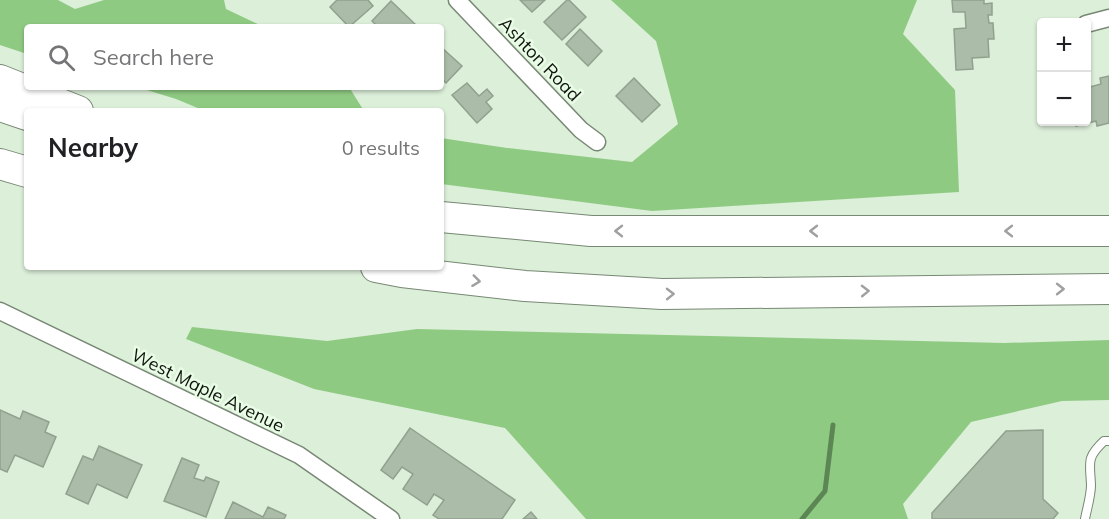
<!DOCTYPE html>
<html lang="en">
<head>
<meta charset="utf-8">
<style>
	body { margin:0; font-family:Mulish,sans-serif; background:#f2f2f2; color:#202124 }
	.controls { position:absolute; right:18px; top:18px; display:grid; overflow:hidden; border-radius:6px; box-shadow:0 2px 4px #0004 }
	.controls button { width:54px; height:54px; display:grid; place-items:center; padding:0; border:0; border-bottom:2px solid #e0e0e0; background:#fff; color:#202124; font:30px sans-serif }
	.list { margin:0; padding:0; list-style:none }
	h2 { display:flex; justify-content:space-between; align-items:center; height:78px; margin:0; padding:0 24px; font-size:26px }
	h2 small { font-size:20px; font-weight:400; color:#757577 }
	.icon { flex:none; width:33px; height:33px; fill:none; stroke:currentColor; stroke-width:2; stroke-linecap:round; stroke-linejoin:round }
	.map { position:relative; flex:none; width:1109px; height:519px; overflow:hidden }
	.search { position:absolute; background:#fff; box-shadow:0 2px 4px #0004; left:24px; top:24px; width:420px; height:66px; display:flex; align-items:center; gap:15px; box-sizing:border-box; padding:0 21px; border-radius:6px; color:#757577; font-size:22px }
	.panel { position:absolute; background:#fff; box-shadow:0 2px 4px #0004; left:24px; top:108px; width:420px; height:162px; border-radius:6px }
	.map>svg:first-child { display:block }
	.forest { fill:#8fca83 }
	.lines { fill:none; stroke-linecap:round; stroke-linejoin:round }
	.stream { stroke:#5c8754; stroke-width:5 }
	.building { fill:#abbda8; stroke:#90a18d; stroke-width:1.5 }
	.service-casing { stroke:#778874; stroke-width:10 }
	.minor-casing { stroke:#778874; stroke-width:19 }
	.motorway-casing { stroke:#778874; stroke-width:32 }
	.service { stroke:#fff; stroke-width:8 }
	.minor { stroke:#fff; stroke-width:16 }
	.motorway { stroke:#fff; stroke-width:30 }
	.oneway { stroke:#9fa19f }
	.labels { text-anchor:middle; dominant-baseline:central; stroke-width:5; stroke-linejoin:round; paint-order:stroke }
	.street-label { font-size:18px; fill:#0f150e; stroke:#e9fce6 }
</style>
</head>
<body>
<div class="map">
<svg width="1109" height="519" viewBox="0 0 1109 519">
	<rect width="100%" height="100%" fill="#dcefd9"/>
	<!-- forest -->
	<g class="forest">
		<path d="M0 0H58L75 9 104 0H224L226 9 264 27H27V54L0 45Z"/>
		<path d="M611 0H917L903 34 955 90 959 192 652 211 441 184V138L507 148 632 162 678 124 656 41Z"/>
		<path d="M137 87H349L364 111H205L176 99Z"/>
		<path d="M192 327 327 341 417 329 1004 343 1109 340V400L1062 401 971 422 903 504 908 519H586L505 428 314 389 186 339Z"/>
	</g>
	<g class="lines">
		<!-- stream -->
		<path class="stream" d="M802 519 825 491 833 425"/>
	</g>
	<!-- building -->
	<g class="building">
		<path d="M337 0H368L373 6 349 27 330 7Z"/>
		<path d="M520 0H545L532 12Z"/>
		<path d="M567 0H569L586 17 562 40 544 22Z"/>
		<path d="M952 0H984V4L992 3V15H988L989 23H993L994 39H988L989 57 972 58 973 69 956 70 954 29 966 28 965 12H953Z"/>
		<path d="M391 1 418 27H378L372 21Z"/>
		<path d="M580 29 602 51 588 66 566 44Z"/>
		<path d="M441 47 462 66 446 83 441 78Z"/>
		<path d="M1109 76V123L1097 126 1096 121 1076 126 1075 122H1086V88L1101 84 1100 78Z"/>
		<path d="M634 78 660 105 642 122 616 96Z"/>
		<path d="M467 83 479 96 487 89 493 96 486 102 492 109 477 123 452 95Z"/>
		<path d="M0 410 20 419 23 411 49 422 45 432 56 437 43 467 15 455 7 472 0 469Z"/>
		<path d="M410 428 515 500 502 519H439L433 515 444 500 434 494 427 505 403 489 413 474 402 467 393 479 381 470Z"/>
		<path d="M1043 430V499L1058 513 1053 519H932V513L1006 431Z"/>
		<path d="M99 446 142 465 127 498 97 484 88 504 66 494 83 456 93 460Z"/>
		<path d="M182 458 199 465 194 478 204 481 206 477 219 482 206 517 164 501Z"/>
		<path d="M233 502 263 517 268 507 286 515 284 519H225Z"/>
		<path d="M531 512 537 519H523Z"/>
	</g>
	<g class="lines">
		<!-- service casing -->
		<g class="service-casing">
			<path id="service" d="M1085 519C1087 508 1091 496 1091 485 1090 462 1086 458 1104 441H1109"/>
		</g>
		<!-- minor casing -->
		<g class="minor-casing">
			<g id="minor">
				<path d="M457 0 581 130 597 142"/>
				<path d="M1086 24 1109 18"/>
				<path d="M0 311 299 455 391 519"/>
			</g>
		</g>
		<!-- motorway casing -->
		<g class="motorway-casing">
			<g id="motorway">
				<path d="M0 80 78 111"/>
				<path d="M0 106 27 115"/>
				<path d="M0 164 27 172"/>
				<path d="M441 217 591 231H1109"/>
				<path d="M376 267 402 272 525 286 662 294 1109 289"/>
			</g>
		</g>
		<!-- service -->
		<use href="#service" class="service"/>
		<!-- minor -->
		<use href="#minor" class="minor"/>
		<!-- motorway -->
		<use href="#motorway" class="motorway"/>
	</g>
	<!-- one-way arrows -->
	<defs><path id="oneway-chevron" d="M-2-3.5L2.5 0L-2 3.5" fill="none" stroke-width="1.6" stroke-linecap="round" stroke-linejoin="round" transform="scale(1.5)"/></defs>
	<g class="oneway">
		<use href="#oneway-chevron" transform="translate(619 231) rotate(-180)"/>
		<use href="#oneway-chevron" transform="translate(814 231) rotate(180)"/>
		<use href="#oneway-chevron" transform="translate(1009 231) rotate(180)"/>
		<use href="#oneway-chevron" transform="translate(476 281) rotate(7)"/>
		<use href="#oneway-chevron" transform="translate(1060 289)"/>
		<use href="#oneway-chevron" transform="translate(865 291) rotate(-1)"/>
		<use href="#oneway-chevron" transform="translate(670 294) rotate(-1)"/>
	</g>
	<g class="labels">
		<!-- street labels -->
		<g class="street-label">
			<text transform="translate(540 59) rotate(46)">Ashton Road</text>
			<text transform="translate(208 390) rotate(26)">West Maple Avenue</text>
		</g>
	</g>
</svg>
<div class="controls">
<button>+</button>
<button>−</button>
</div>
<div class="search"><svg class="icon" aria-label="search" viewBox="0 0 24 24"><circle cx="10" cy="10" r="6"/><path d="M15 15l6 6"/></svg>Search here</div>
<section class="panel">
<h2>Nearby<small>0 results</small></h2>
<ul class="list">
</ul>
</section>
</div>
</body>
</html>
